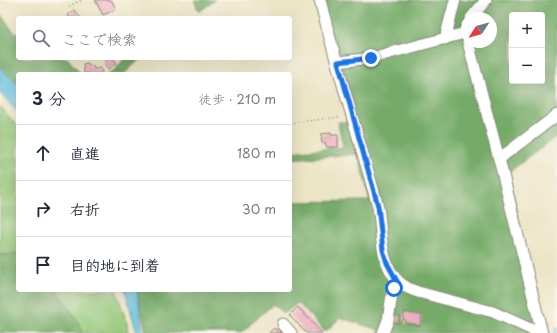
<!DOCTYPE html>
<html lang="ja">
<head>
<meta charset="utf-8">
<style>
	body { margin:0; font-family:"Playpen Sans","Klee One",sans-serif; background:#f2f2f3; color:#1f2937 }
	.controls { position:absolute; right:12px; top:12px; display:grid; overflow:hidden; border-radius:4px; box-shadow:0 4px 16px #0002 }
	.controls button { width:36px; height:36px; display:grid; place-items:center; padding:0; border:0; border-bottom:1px solid #e0e1e3; background:#fff; color:#1f2937; font:20px sans-serif }
	.compass { position:absolute; left:461px; top:12px; width:36px; height:36px; border-radius:50%; background:#fff; box-shadow:0 4px 16px #0002; rotate:234deg }
	.stop { position:absolute; width:12px; height:12px; margin:-9px; border:3px solid #1a73e8; border-radius:50%; background:#fff }
	.stop.end { background:#1a73e8; border-color:#fff; box-shadow:0 1px 4px #0008 }
	.list { margin:0; padding:0; list-style:none }
	h2 { display:flex; justify-content:space-between; align-items:center; height:52px; margin:0; padding:0 16px; font-size:17px }
	h2 small { font-size:13px; font-weight:400; color:#747a83 }
	.list li { display:grid; grid-template-columns:26px 1fr auto; gap:12px; align-items:center; box-sizing:border-box; height:56px; padding:0 16px; border-top:1px solid #e0e1e3 }
	.list b { display:block; font-size:15px; white-space:nowrap }
	.list em { font-size:13px; font-style:normal; color:#747a83 }
	.icon { flex:none; width:22px; height:22px; fill:none; stroke:currentColor; stroke-width:2; stroke-linecap:round; stroke-linejoin:round }
	.map { position:relative; flex:none; width:557px; height:333px; overflow:hidden }
	.search { position:absolute; background:#fff; box-shadow:0 4px 16px #0002; left:16px; top:16px; width:276px; height:44px; display:flex; align-items:center; gap:10px; box-sizing:border-box; padding:0 14px; border-radius:4px; color:#747a83; font-size:15px }
	.panel { position:absolute; background:#fff; box-shadow:0 4px 16px #0002; left:16px; top:72px; width:276px; height:220px; border-radius:4px }
	.map>svg:first-child { display:block }
	.green { fill:#91c576; stroke:#5e7850 }
	.forest { fill:#74aa67; stroke:#506a49; fill-rule:evenodd }
	.water { fill:#65c2e3; stroke:#487687 }
	.lines { fill:none; stroke-linecap:round; stroke-linejoin:round }
	.stream { stroke:#65c2e3; stroke-width:2.5 }
	.building { fill:#ecaabf }
	.minor-casing { stroke:#8b8878; stroke-width:13 }
	.path { stroke:#8b8878; stroke-width:1.5; stroke-dasharray:1 3; stroke-linecap:butt }
	.minor { stroke:#fff; stroke-width:11 }
	.route { stroke:#1a73e8; stroke-width:5 }
</style>
</head>
<body>
<div class="map">
<svg width="557" height="333" viewBox="0 0 557 333">
	<rect width="100%" height="100%" fill="#fbf7ec"/>
	<filter id="ink" filterUnits="userSpaceOnUse"><feTurbulence type="fractalNoise" baseFrequency=".025" numOctaves="2"/><feDisplacementMap in="SourceGraphic" scale="8" xChannelSelector="R" yChannelSelector="G"/><feConvolveMatrix kernelMatrix="1 2 1 2 8 2 1 2 1" color-interpolation-filters="sRGB"/></filter>
	<filter id="wash" filterUnits="userSpaceOnUse"><feTurbulence type="fractalNoise" baseFrequency=".012" numOctaves="4" result="noise"/><feDisplacementMap in="SourceGraphic" scale="16" xChannelSelector="R" yChannelSelector="G"/><feGaussianBlur stdDeviation="0.9" result="paint"/><feColorMatrix in="noise" values="0 0 0 0 0 0 0 0 0 0 0 0 0 0 0 0 0 1.4 0 .05"/><feComposite in="paint" operator="in"/></filter>
	<g filter="url(#wash)">
		<rect width="100%" height="100%" fill="#ebe4c5"/>
		<!-- green -->
		<g class="green">
			<path d="M0 106 18 127V254L0 255Z"/>
			<path d="M56 290H116L127 323 128 333H82L80 325Z"/>
		</g>
		<!-- forest -->
		<g class="forest">
			<path d="M194 0H215L199 12Z"/>
			<path d="M315 0H557V136L509 172 538 333H378L380 330 340 318 325 332 298 303 284 314 273 304 241 333H146L137 290H290V202L370 201 358 154 290 159V152L343 147 338 122H348ZM512 15H542V81H512ZM467 18H491V42H467Z"/>
			<path d="M0 14 13 31 18 34V58H67L81 74H18V85L0 67Z"/>
			<path d="M125 58H141L124 74H107L115 70Z"/>
			<path d="M18 254V290H56L80 325 82 333H0V255Z"/>
		</g>
		<!-- water -->
		<g class="water">
			<path d="M0 67 18 85V112L0 93Z"/>
			<path d="M125 290H137L143 333H137Z"/>
		</g>
		<g class="lines">
			<!-- stream -->
			<path class="stream" d="M555 333 557 328"/>
		</g>
		<g id="blocks">
			<!-- building -->
			<g class="building">
				<path d="M95 0H111L116 9 103 15Z"/>
				<path d="M74 10 81 18H70L68 15Z"/>
				<path d="M111 58H113L117 63 108 69 104 63Z"/>
				<path d="M88 63 89 66H93L94 69 101 68 102 74 84 73 83 64Z"/>
				<path d="M331 133V135H338V147H326V143H322L321 134Z"/>
				<path d="M298 307 322 333H306L290 315Z"/>
				<path d="M404 312 422 315 420 326 405 323 406 320 403 319Z"/>
				<path d="M394 315 400 316 399 323 393 322Z"/>
				<path d="M274 328 276 330 278 328 282 333H269Z"/>
			</g>
		</g>
	</g>
	<g filter="url(#ink)">
		<use href="#blocks" fill-opacity="0" stroke="#8b8878" stroke-width="1"/>
		<g class="lines">
			<!-- minor casing -->
			<g class="minor-casing">
				<g id="minor">
					<path d="M320 0C337 68 358 135 377 203 382 222 379 244 387 263 393 279 402 287 418 292L493 312 539 333"/>
					<path d="M471 18 486 0"/>
					<path d="M445 39 455 0"/>
					<path d="M468 42 499 159 542 333"/>
					<path d="M338 62 371 58 465 33 467 25"/>
					<path d="M499 159 557 115"/>
					<path d="M283 324 291 333"/>
					<path d="M383 333 388 320 392 295 398 283"/>
				</g>
			</g>
			<!-- path -->
			<g class="path">
				<path d="M69 6 82 0"/>
				<path d="M290 123 341 117"/>
			</g>
			<!-- minor -->
			<use href="#minor" class="minor"/>
		</g>
	</g>
	<g class="lines" filter="url(#ink)">
		<!-- route -->
		<path class="route" d="M371 58 338 62 378 206 383 250 387 263 398 283 394 288"/>
	</g>
</svg>
<div class="controls">
<button>+</button>
<button>−</button>
</div>
<svg class="compass" viewBox="-18 -18 36 36"><path d="M0-13l5 13h-10z" fill="#e53935"/><path d="M0 13l5-13h-10z" fill="#747a83"/></svg>
<div class="stop" style="left:394px;top:288px"></div>
<div class="stop end" style="left:371px;top:58px"></div>
<div class="search"><svg class="icon" aria-label="search" viewBox="0 0 24 24"><circle cx="10" cy="10" r="6"/><path d="M15 15l6 6"/></svg>ここで検索</div>
<section class="panel">
<h2>3 分<small>徒歩 · 210 m</small></h2>
<ul class="list">
<li><svg class="icon" aria-label="ahead" viewBox="0 0 24 24"><path d="M12 20V5M6 11l6-6 6 6"/></svg><div><b>直進</b></div><em>180 m</em></li>
<li><svg class="icon" aria-label="right" viewBox="0 0 24 24"><path d="M7 20v-9h11M14 6l5 5-5 5"/></svg><div><b>右折</b></div><em>30 m</em></li>
<li><svg class="icon" aria-label="arrive" viewBox="0 0 24 24"><path d="M6 21V4h12l-3 4 3 4H6"/></svg><div><b>目的地に到着</b></div></li>
</ul>
</section>
</div>
</body>
</html>
